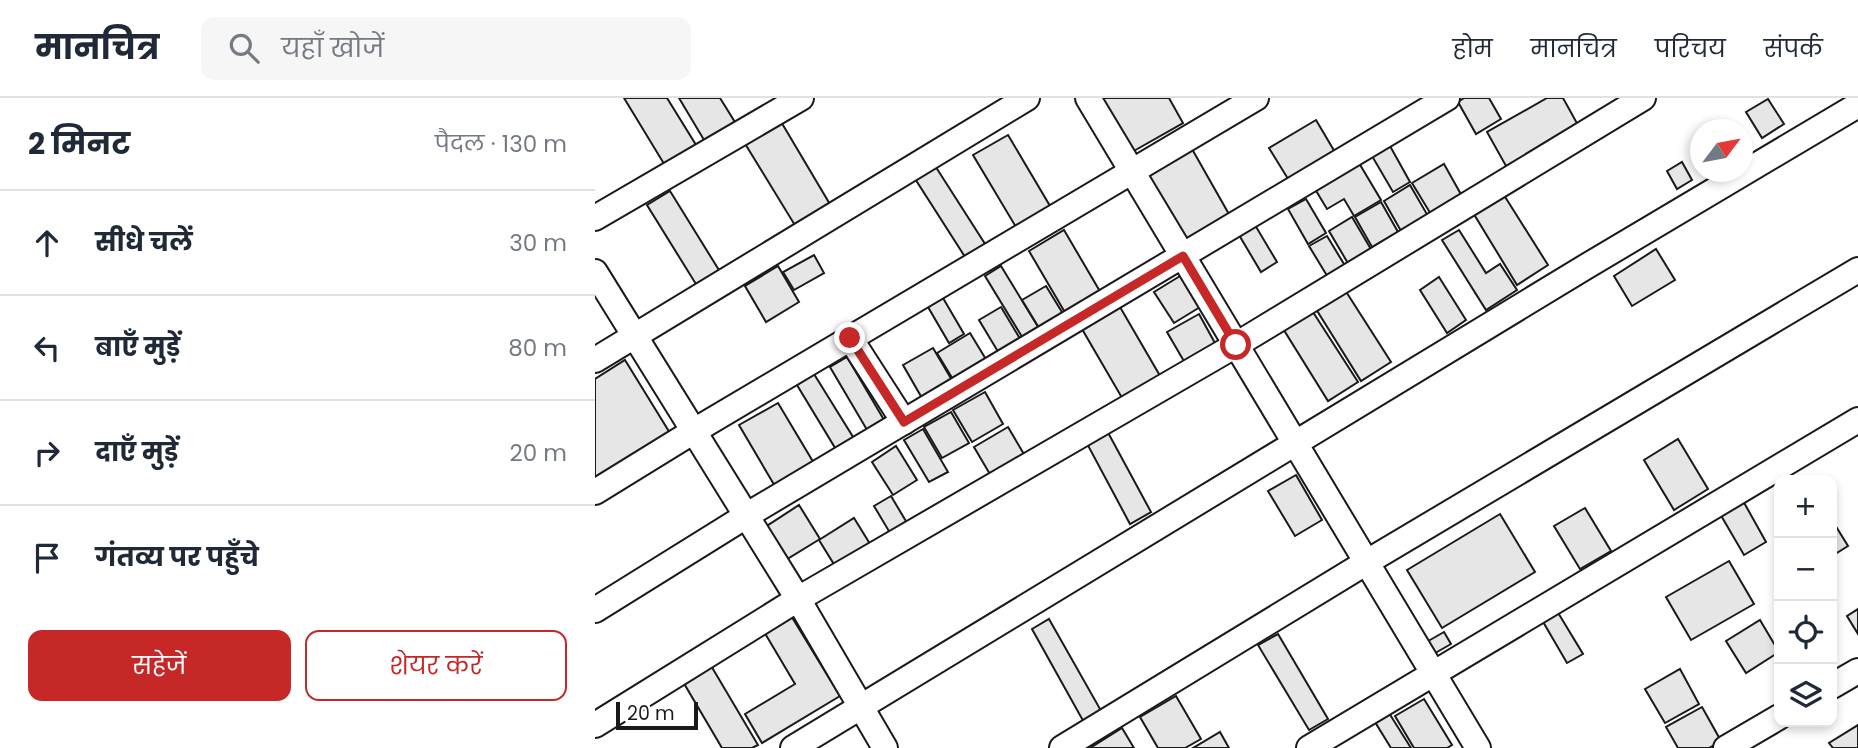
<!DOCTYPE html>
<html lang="hi">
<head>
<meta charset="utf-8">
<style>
	body { margin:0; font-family:Poppins,"Noto Sans Devanagari",sans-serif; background:#f6f6f7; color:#1f2937 }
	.controls { position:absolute; right:21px; bottom:21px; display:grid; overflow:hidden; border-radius:14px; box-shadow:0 4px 10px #0003 }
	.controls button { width:63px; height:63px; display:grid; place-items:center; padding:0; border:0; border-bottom:2px solid #e0e1e3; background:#fff; color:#1f2937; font:35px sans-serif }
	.compass { position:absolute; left:1095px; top:21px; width:63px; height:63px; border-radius:50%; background:#fff; box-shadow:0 4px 10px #0003; rotate:58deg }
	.scale { position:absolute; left:21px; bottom:18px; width:82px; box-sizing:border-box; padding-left:7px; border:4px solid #1a1a1a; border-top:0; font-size:19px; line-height:24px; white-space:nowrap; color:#1a1a1a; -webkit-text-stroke:5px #fff; paint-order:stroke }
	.stop { position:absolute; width:21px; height:21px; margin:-16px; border:5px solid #c62828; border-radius:50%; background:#fff }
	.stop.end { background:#c62828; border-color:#fff; box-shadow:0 2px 7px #0008 }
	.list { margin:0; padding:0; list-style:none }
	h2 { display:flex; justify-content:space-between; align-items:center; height:91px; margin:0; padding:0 28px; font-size:30px }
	h2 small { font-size:23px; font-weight:400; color:#747a83 }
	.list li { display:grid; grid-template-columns:46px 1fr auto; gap:21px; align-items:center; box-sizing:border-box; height:105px; padding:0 28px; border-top:2px solid #e0e1e3 }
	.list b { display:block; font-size:26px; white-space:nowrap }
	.list em { font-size:23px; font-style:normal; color:#747a83 }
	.actions { display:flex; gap:14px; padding:21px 28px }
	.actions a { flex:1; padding:16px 0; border:2px solid #c62828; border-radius:14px; text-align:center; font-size:24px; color:#c62828 }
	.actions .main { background:#c62828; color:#fff }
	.icon { flex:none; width:38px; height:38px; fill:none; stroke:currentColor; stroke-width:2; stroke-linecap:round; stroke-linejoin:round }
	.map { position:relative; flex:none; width:1263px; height:650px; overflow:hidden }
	header { display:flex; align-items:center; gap:42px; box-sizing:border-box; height:98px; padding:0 35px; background:#fff; border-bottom:2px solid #e0e1e3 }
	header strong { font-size:33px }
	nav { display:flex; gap:38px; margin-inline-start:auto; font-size:24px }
	.search { width:490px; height:63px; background:#f6f6f7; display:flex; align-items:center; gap:18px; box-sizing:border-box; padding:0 24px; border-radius:14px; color:#747a83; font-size:26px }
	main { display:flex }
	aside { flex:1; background:#fff }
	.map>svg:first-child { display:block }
	.building { fill:#e6e6e6; stroke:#1a1a1a; stroke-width:2 }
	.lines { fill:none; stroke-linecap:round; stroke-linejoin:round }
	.street-casing { stroke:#1a1a1a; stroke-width:28 }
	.street { stroke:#fff; stroke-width:24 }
	.route { stroke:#c62828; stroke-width:9 }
</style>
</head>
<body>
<header>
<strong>मानचित्र</strong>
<div class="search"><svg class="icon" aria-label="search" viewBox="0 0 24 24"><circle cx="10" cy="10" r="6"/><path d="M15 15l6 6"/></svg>यहाँ खोजें</div>
<nav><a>होम</a><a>मानचित्र</a><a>परिचय</a><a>संपर्क</a></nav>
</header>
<main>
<aside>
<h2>2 मिनट<small>पैदल · 130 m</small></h2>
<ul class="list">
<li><svg class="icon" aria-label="ahead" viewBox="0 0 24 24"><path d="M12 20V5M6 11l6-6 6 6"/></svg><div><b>सीधे चलें</b></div><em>30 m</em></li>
<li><svg class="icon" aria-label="left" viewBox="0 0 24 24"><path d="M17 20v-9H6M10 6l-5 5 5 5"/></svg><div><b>बाएँ मुड़ें</b></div><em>80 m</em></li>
<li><svg class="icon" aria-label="right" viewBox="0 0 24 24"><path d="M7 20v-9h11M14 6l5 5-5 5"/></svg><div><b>दाएँ मुड़ें</b></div><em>20 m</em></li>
<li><svg class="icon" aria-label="arrive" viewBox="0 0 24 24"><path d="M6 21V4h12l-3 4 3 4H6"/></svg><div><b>गंतव्य पर पहुँचे</b></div></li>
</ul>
<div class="actions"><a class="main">सहेजें</a><a>शेयर करें</a></div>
</aside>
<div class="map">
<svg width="1263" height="650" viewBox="0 0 1263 650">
	<rect width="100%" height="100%" fill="#fff"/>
	<!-- building -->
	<g class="building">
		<path d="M29 0H72L106 55 74 74Z"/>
		<path d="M84 0H125L143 29 112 47Z"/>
		<path d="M507 0H574L588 25 537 54Z"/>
		<path d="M869 0H894L906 21 881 36 863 4Z"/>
		<path d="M952 0H968L983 27 911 68 892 34Z"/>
		<path d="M1173 1 1189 26 1167 40 1151 14Z"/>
		<path d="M185 22 236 108 201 129 149 44Z"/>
		<path d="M721 22 744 61 698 89 674 50Z"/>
		<path d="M413 37 458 113 424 134 378 57Z"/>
		<path d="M795 48 815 84 798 94 777 58Z"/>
		<path d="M597 51 635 118 588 145 550 78Z"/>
		<path d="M337 63 392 149 372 162 317 76Z"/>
		<path d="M1087 64 1097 82 1082 91 1072 73Z"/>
		<path d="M764 65 786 102 759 118 749 101 732 111 720 91Z"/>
		<path d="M849 66 868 100 837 118 817 85Z"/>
		<path d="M815 87 833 118 806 133 789 103Z"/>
		<path d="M75 93 127 177 104 191 52 107Z"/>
		<path d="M907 94 953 167 922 187 877 113Z"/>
		<path d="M711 101 731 135 713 146 693 111Z"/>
		<path d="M786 104 803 134 777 149 760 119Z"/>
		<path d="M757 119 777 153 754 167 734 133Z"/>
		<path d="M660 127 682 164 666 174 644 137Z"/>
		<path d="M469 132 510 202 475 223 434 153Z"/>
		<path d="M864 132 891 175 905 166 922 192 891 212 847 142Z"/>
		<path d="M732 138 752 171 734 181 714 148Z"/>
		<path d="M1061 151 1080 182 1037 208 1019 178Z"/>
		<path d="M219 157 229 175 199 192 188 174Z"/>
		<path d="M183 168 204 204 171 224 150 188Z"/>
		<path d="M406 168 448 237 432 247 390 178Z"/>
		<path d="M590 175 610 206 579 225 559 194Z"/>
		<path d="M844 179 871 222 852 235 825 192Z"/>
		<path d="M451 188 473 224 449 238 427 202Z"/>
		<path d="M750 192 796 264 766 283 721 211Z"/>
		<path d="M348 200 369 236 354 245 333 209Z"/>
		<path d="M406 209 430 249 408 262 384 222Z"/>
		<path d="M525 209 568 283 530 305 487 231Z"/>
		<path d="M716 211 763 284 733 303 687 229Z"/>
		<path d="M604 216 621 247 590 265 572 234Z"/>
		<path d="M375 235 395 268 362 288 342 255Z"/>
		<path d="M338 250 361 289 331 307 308 267Z"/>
		<path d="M252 259 292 327 275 337 235 269Z"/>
		<path d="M30 262 78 340 0 387V281Z"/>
		<path d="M219 276 263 347 245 358 202 287Z"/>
		<path d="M390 294 408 326 377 344 358 312Z"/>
		<path d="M183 305 220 367 181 390 144 327Z"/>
		<path d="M356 314 374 345 347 360 329 329Z"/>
		<path d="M413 329 430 358 396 378 379 349Z"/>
		<path d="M510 329 556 414 535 426 489 340Z"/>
		<path d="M328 331 353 374 334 384 309 342Z"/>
		<path d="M1083 341 1113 391 1079 412 1049 362Z"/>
		<path d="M301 348 322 382 298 397 277 364Z"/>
		<path d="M701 377 727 422 700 438 673 393Z"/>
		<path d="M296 398 315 430 298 440 279 408Z"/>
		<path d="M1147 401 1171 444 1149 457 1124 414Z"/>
		<path d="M204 407 225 441 184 466 164 433Z"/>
		<path d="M990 410 1016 453 985 471 959 428Z"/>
		<path d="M905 416 940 474 847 530 812 472Z"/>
		<path d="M259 420 280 454 245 476 224 442Z"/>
		<path d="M1237 422 1253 448 1237 458Z"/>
		<path d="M1134 463 1159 506 1096 542 1071 499Z"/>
		<path d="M1263 511V536L1252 518Z"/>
		<path d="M962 513 988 556 972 565 947 522Z"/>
		<path d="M195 516 245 598 167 645 150 616 200 586 168 532Z"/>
		<path d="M454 521 509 618 491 628 437 531Z"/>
		<path d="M1165 522 1184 554 1151 575 1131 543Z"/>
		<path d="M849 534 856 546 835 558 828 546Z"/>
		<path d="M683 536 733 621 714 632 663 547Z"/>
		<path d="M115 566 163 647 157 650H127L87 582Z"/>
		<path d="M1085 571 1104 606 1070 625 1050 591Z"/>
		<path d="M581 598 606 641 590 650H563L545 619Z"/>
		<path d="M829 601 857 647 852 650H819L800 618Z"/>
		<path d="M1107 609 1126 643 1114 650H1083L1071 629Z"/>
		<path d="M794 615 816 650H796L780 624Z"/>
		<path d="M1263 627V650H1238L1234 645Z"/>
		<path d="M527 630 539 650H495Z"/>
		<path d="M625 634 634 650H598Z"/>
	</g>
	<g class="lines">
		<!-- street casing -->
		<g class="street-casing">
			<g id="street">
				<path d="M493 0 883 650"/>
				<path d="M0 120 206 0"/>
				<path d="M0 174 203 501 290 650"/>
				<path d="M255 240 309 324"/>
				<path d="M0 262 432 0"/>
				<path d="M0 394 99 333 661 0"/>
				<path d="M0 512 159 413 852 0"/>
				<path d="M1237 588 1263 573"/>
				<path d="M0 627 203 501 641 247 1048 0"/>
				<path d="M198 650 992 168 1263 7"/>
				<path d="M467 650 772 464 1263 172"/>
				<path d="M714 650 1263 322"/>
				<path d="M1131 650 1184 619"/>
			</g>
		</g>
		<!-- street -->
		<use href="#street" class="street"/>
	</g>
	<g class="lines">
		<!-- route -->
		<path class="route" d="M255 240 309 324 588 158 641 247"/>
	</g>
</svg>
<div class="controls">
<button>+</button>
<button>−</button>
<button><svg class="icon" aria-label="locate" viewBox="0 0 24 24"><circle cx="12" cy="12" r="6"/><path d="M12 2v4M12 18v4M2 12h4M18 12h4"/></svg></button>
<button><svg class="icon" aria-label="layers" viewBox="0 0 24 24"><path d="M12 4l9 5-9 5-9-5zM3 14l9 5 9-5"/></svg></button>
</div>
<svg class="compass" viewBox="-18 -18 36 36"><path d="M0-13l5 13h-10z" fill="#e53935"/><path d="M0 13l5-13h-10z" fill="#747a83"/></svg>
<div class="scale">20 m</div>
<div class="stop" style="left:641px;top:247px"></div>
<div class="stop end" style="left:255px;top:240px"></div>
</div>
</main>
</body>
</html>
